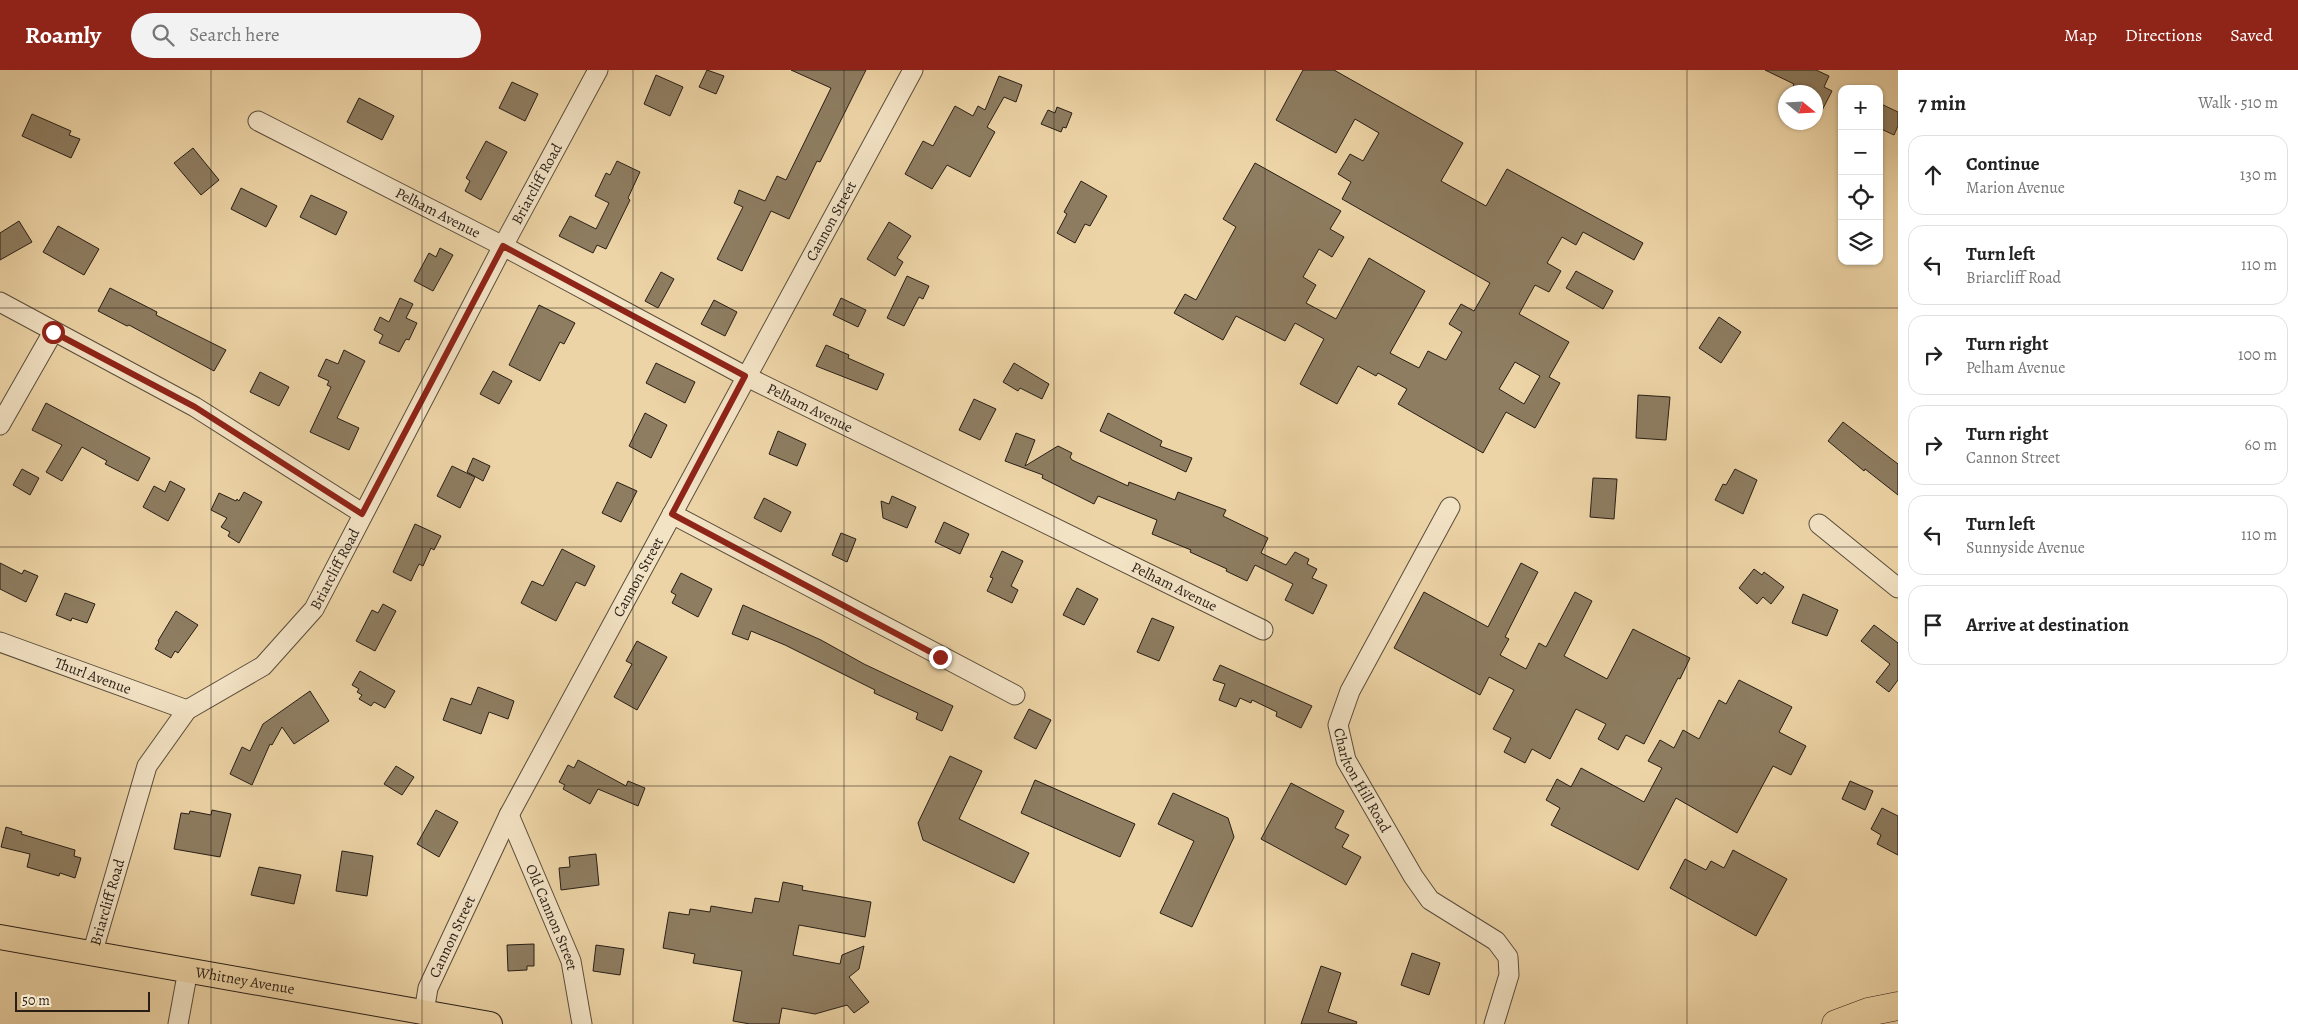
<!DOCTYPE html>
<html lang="en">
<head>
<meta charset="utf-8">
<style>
	body { margin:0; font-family:Alegreya,serif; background:#f2f2f2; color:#222 }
	.controls { position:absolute; right:15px; top:15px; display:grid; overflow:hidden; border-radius:10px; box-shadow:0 1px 4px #0004 }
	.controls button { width:45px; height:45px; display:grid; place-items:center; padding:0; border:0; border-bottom:1px solid #e0e0e0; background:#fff; color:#222; font:25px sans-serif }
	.compass { position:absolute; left:1778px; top:15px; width:45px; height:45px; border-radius:50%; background:#fff; box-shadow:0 1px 4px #0004; rotate:108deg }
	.scale { position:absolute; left:15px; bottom:12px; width:135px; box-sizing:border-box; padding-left:5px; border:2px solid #281e16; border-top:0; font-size:14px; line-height:18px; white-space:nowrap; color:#281e16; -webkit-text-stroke:4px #f3e3c5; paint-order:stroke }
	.stop { position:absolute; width:15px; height:15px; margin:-11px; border:4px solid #8f2418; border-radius:50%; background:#fff }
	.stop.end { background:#8f2418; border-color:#fff; box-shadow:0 1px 5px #0008 }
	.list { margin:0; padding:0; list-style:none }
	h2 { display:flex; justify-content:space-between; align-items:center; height:65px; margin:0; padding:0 20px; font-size:21px }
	h2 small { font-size:16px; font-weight:400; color:#767676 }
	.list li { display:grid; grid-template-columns:32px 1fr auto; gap:15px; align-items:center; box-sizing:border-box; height:80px; margin:0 10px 10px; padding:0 10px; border:1px solid #e0e0e0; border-radius:15px }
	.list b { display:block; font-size:19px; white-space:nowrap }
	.list p { margin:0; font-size:16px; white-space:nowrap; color:#767676 }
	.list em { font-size:16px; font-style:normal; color:#767676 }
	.icon { flex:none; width:28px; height:28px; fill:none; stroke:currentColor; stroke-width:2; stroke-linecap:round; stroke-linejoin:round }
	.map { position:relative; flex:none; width:1898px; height:954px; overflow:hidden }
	header { display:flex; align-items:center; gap:30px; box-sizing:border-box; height:70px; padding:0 25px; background:#8f2418; color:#fff }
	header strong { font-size:24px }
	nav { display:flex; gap:28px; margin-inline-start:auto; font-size:18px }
	.search { width:350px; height:45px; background:#f2f2f2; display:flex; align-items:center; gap:12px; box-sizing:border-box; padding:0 18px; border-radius:28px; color:#767676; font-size:19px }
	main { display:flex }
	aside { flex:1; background:#fff }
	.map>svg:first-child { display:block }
	.building { fill:#8e7d61; stroke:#281e16; fill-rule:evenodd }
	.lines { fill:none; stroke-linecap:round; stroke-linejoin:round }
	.minor-casing { stroke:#594c3a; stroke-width:21 }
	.major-casing { stroke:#281e16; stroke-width:26 }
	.highway-casing { stroke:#281e16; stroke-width:29 }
	.minor { stroke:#f3e3c5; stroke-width:19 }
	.major { stroke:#edd4a6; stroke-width:24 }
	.highway { stroke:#edd4a6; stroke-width:28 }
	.route { stroke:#8f2418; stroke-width:6 }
	.grid { fill:none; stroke:#281e16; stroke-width:1; stroke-opacity:0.55 }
	.labels { text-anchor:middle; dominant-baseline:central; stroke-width:5; stroke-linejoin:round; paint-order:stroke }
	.street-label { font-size:15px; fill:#281e16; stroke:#f3e3c5 }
</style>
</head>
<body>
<header>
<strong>Roamly</strong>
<div class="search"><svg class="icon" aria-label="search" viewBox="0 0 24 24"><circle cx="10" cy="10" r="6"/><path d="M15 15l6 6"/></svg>Search here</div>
<nav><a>Map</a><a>Directions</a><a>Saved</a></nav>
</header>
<main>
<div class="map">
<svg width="1898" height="954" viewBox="0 0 1898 954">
	<rect width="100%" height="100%" fill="#edd4a6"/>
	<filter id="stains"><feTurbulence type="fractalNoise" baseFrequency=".004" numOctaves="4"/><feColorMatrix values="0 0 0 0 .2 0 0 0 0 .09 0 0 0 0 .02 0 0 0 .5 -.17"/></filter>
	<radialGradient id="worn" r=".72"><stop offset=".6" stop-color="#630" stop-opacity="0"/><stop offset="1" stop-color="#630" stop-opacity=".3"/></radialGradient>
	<!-- building -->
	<g class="building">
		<path d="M707 0 724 6 716 24 699 17Z"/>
		<path d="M791 0H866L820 92 817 91 789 149 771 141 742 201 717 189 743 137 734 133 739 120 765 131 777 106 786 110 831 18Z"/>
		<path d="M1303 0H1334L1463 73 1441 111 1486 136 1507 99 1643 173 1634 190 1583 162 1576 175 1562 167 1547 193 1561 201 1549 222 1535 215 1519 244 1569 272 1549 307 1560 313 1535 358 1506 342 1483 383 1398 334 1407 319 1378 303 1376 306 1358 296 1337 334 1300 314 1324 269 1295 253 1285 271 1236 246 1223 270 1174 243 1185 224 1196 230 1236 157 1223 149 1255 93 1341 141 1330 159 1344 167 1332 187 1319 179 1303 207 1316 215 1306 233 1336 249 1369 188 1425 221 1390 283 1419 298 1428 281 1446 290 1462 262 1449 254 1461 234 1474 241 1490 213 1342 129 1351 112 1338 104 1350 84 1363 91 1379 63 1355 49 1336 83 1276 50ZM1515 292 1540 306 1524 334 1499 319Z"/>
		<path d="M1765 0H1816L1829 6 1824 17 1832 21 1816 52V22H1806L1793 16 1794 14Z"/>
		<path d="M656 5 683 17 670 46 644 34Z"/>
		<path d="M999 6 1022 15 1016 32 1004 27 987 57 995 62 970 107 947 95 932 119 905 104 923 71 933 76 955 36 973 46 978 36 985 40Z"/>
		<path d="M512 12 538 24 525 51 499 38Z"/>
		<path d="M359 28 394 46 382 70 347 52Z"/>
		<path d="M1879 33 1898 42V56L1894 65 1879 58Z"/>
		<path d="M1057 37 1072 43 1066 58 1063 57 1061 62 1041 54 1048 40 1055 43Z"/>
		<path d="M32 44 71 61 69 65 80 69 71 88 22 66Z"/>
		<path d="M486 71 507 82 481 130 465 121 470 111 466 108Z"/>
		<path d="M193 78 219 110 201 125 174 93Z"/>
		<path d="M617 91 640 102 628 128 630 130 606 179 597 175 593 183 559 166 570 146 596 159 609 133 595 126 606 103 610 105Z"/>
		<path d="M1081 111 1107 126 1090 156 1085 154 1075 173 1057 163 1067 144 1064 142Z"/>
		<path d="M241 118 277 136 266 157 231 139Z"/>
		<path d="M311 125 347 142 336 165 300 147Z"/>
		<path d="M19 151 32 172 0 190V163Z"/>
		<path d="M889 152 911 166 897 188 903 192 895 206 867 189Z"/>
		<path d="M58 156 99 179 84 205 43 182Z"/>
		<path d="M440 178 453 185 433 221 414 211 429 183 436 187Z"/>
		<path d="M1576 201 1613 221 1603 239 1566 218Z"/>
		<path d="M661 202 674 209 658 238 645 231Z"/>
		<path d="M907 206 929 216 923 229 919 227 904 256 887 248Z"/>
		<path d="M110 218 157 242 156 245 226 280 214 301 129 255 127 256 98 241Z"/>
		<path d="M400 228 413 234 406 248 417 253 409 270 406 269 399 282 379 273 383 265 374 260 380 247 389 252Z"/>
		<path d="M841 228 866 240 858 257 833 245Z"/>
		<path d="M714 230 737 242 725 266 701 254Z"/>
		<path d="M539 235 575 253 564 274 560 272 540 311 509 295Z"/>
		<path d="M1719 247 1741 262 1721 293 1699 278Z"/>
		<path d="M826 275 849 285 848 288 884 304 877 320 816 296Z"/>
		<path d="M344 280 365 291 337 348 359 358 349 380 310 362 331 317 327 315 329 311 318 306 326 289 338 294Z"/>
		<path d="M656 293 695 312 685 333 646 313Z"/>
		<path d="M1014 293 1049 314 1042 329 1020 318 1018 321 1003 312Z"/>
		<path d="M493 301 512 311 499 334 480 324Z"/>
		<path d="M260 302 289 317 279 336 250 322Z"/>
		<path d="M1638 325 1670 327 1666 370 1636 368Z"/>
		<path d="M974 329 996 339 980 370 959 360Z"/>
		<path d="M46 333 150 388 138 411 105 394 107 391 82 377 62 411 46 402 62 375 32 360Z"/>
		<path d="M645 343 667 355 651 388 629 376Z"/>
		<path d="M1108 343 1162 371 1160 376 1192 388 1186 402 1100 361Z"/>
		<path d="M1843 352 1898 394V425L1865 399 1864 401 1828 371Z"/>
		<path d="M778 361 806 374 797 396 769 384Z"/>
		<path d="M1016 363 1035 370 1025 396 1058 376 1072 383 1070 387 1072 390 1128 416 1129 412 1175 430 1178 422 1226 440 1223 446 1268 468 1261 483 1286 495 1295 482 1309 489 1307 494 1317 499 1312 508 1327 515 1313 544 1285 530 1293 514 1255 495 1247 511 1226 501 1227 499 1190 482 1191 480 1152 464 1157 450 1098 426 1094 434 1042 408 1043 405 1005 391Z"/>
		<path d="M473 388 490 396 483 411 467 402Z"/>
		<path d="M452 396 475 407 460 438 437 426Z"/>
		<path d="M22 399 39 408 30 425 13 415Z"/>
		<path d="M1735 399 1757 410 1743 444 1715 430 1723 414 1726 415Z"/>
		<path d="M1593 408 1617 409 1614 449 1590 447Z"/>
		<path d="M170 411 185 419 168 451 143 437 154 416 165 422Z"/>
		<path d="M617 412 637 421 621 452 602 443Z"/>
		<path d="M244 422 262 432 239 473 228 466 230 462 221 457 227 448 211 440 219 423 236 431 237 429 239 431Z"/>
		<path d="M892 426 916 437 907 458 883 448 881 431 889 434Z"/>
		<path d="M764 428 791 442 781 462 754 448Z"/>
		<path d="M944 452 969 464 960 484 935 472Z"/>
		<path d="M415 454 441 466 434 480 431 478 423 496 419 494 411 511 393 502Z"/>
		<path d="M841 463 856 469 847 492 832 485Z"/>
		<path d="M562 479 595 496 585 516 576 512 556 551 521 533 532 511 543 516Z"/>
		<path d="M1002 481 1023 491 1011 516 1018 520 1012 533 987 521 993 508 990 507Z"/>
		<path d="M0 493 22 504 24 500 38 506 26 532 0 519Z"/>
		<path d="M1521 493 1538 502 1505 567 1509 569 1500 585 1526 599 1539 573 1546 577 1575 522 1592 531 1564 586 1607 609 1633 559 1690 588 1680 609 1678 608 1644 674 1626 665 1618 680 1598 669 1606 654 1576 639 1550 689 1532 679 1525 693 1504 682 1511 668 1493 659 1514 620 1489 607 1480 625 1394 578 1424 522 1488 557Z"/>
		<path d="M1754 499 1762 505 1764 502 1784 517 1771 534 1763 527 1757 534 1739 518Z"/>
		<path d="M681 503 712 519 698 547 672 533 676 525 671 522Z"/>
		<path d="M1077 518 1098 529 1084 555 1063 545Z"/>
		<path d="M65 523 95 534 87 553 72 548 71 551 56 545Z"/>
		<path d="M1803 524 1838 540 1827 566 1792 553Z"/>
		<path d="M383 534 396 541 375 581 356 571 372 540 378 543Z"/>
		<path d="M743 535 821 570 864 594 953 636 942 661 916 649 918 643 874 623 875 620 785 575 751 561 748 570 732 564Z"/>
		<path d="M176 541 198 555 178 583 175 581 171 588 155 579 159 572 158 571Z"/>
		<path d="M1152 548 1174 557 1159 591 1137 582Z"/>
		<path d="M1874 555 1898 573V610L1889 622 1876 612 1890 594 1861 571Z"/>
		<path d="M637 571 667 587 637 640 614 627 632 594 626 591Z"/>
		<path d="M1220 595 1312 636 1301 658 1276 646 1277 642 1252 630 1251 633 1240 628 1236 637 1219 630 1225 614 1213 610Z"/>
		<path d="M360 601 395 621 385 638 374 632 371 636 359 629 362 625 357 622 359 619 352 615Z"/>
		<path d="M1739 610 1792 637 1779 662 1806 676 1791 705 1773 696 1737 763 1676 728 1638 800 1551 755 1560 738 1546 730 1557 709 1571 717 1581 698 1644 732 1662 698 1648 691 1660 670 1674 678 1683 660 1699 669 1719 630 1726 634Z"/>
		<path d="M478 617 514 631 508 649 489 642 481 664 443 650 451 628 471 635Z"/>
		<path d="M310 621 329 651 294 674 282 657 272 675 270 674 252 715 230 704 242 677 250 681 263 654Z"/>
		<path d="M1029 639 1051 650 1036 679 1014 668Z"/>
		<path d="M950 686 982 701 959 749 1029 783 1014 813 923 770 918 753Z"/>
		<path d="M578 690 626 716 628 711 645 718 638 736 598 719 590 734 563 719 565 715 559 712 568 695 574 698Z"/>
		<path d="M396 696 414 707 402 725 384 714Z"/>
		<path d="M1035 710 1135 754 1120 787 1021 743Z"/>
		<path d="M1850 711 1873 721 1865 740 1842 729Z"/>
		<path d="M1291 713 1344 741 1335 758 1349 765 1342 777 1361 787 1346 815 1261 769Z"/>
		<path d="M1173 723 1228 748 1234 767 1192 857 1160 843 1194 771 1158 754Z"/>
		<path d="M1882 738 1898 746V785L1877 774 1881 765 1871 759Z"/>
		<path d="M212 740 231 744 220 787 174 779 181 743 189 744 190 741 211 745Z"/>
		<path d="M436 740 458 752 439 787 417 774Z"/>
		<path d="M6 757 22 762 21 764 75 780 74 786 81 788 75 808 60 803 59 806 27 797 30 784 1 777Z"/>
		<path d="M1733 780 1787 809 1756 866 1670 818 1685 789 1706 800 1711 791 1724 798Z"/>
		<path d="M342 781 373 786 367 826 336 821Z"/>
		<path d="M596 784 599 815 561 820 559 798 570 797 569 787Z"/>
		<path d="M259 797 301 805 294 834 251 825Z"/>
		<path d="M783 812 803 816 802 820 871 832 865 867 799 855 793 885 840 894 842 885 864 876 859 899 849 907 869 932 854 943 847 935 815 944 782 938 779 954H750L733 951 742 901 693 893 695 884 663 878 669 842 689 845 690 839 710 842 711 836 752 843 755 828 779 832Z"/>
		<path d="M534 874V896H527V900L508 901 507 875Z"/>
		<path d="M596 875 624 879 620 905 593 901Z"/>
		<path d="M1412 883 1440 893 1429 925 1401 915Z"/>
		<path d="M1321 896 1341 903 1328 942 1357 952 1356 954H1301Z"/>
	</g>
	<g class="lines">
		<!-- minor casing -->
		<g class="minor-casing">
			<g id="minor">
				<path id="s1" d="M258 51 503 176 745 306 1263 560"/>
				<path d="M0 232 195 337 362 443"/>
				<path d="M0 355 53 262"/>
				<path id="s2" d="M1450 437 1350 621 1338 655 1346 690 1413 806 1430 830 1496 871 1508 887 1509 905 1494 954"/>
				<path d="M672 444 1015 625"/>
				<path d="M1819 454 1898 518"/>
				<path id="s3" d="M0 572 187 640"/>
				<path id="s4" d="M509 745 571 891 582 954"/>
				<path id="s5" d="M92 884 147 696 187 640 263 596 314 539 503 176 598 0"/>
				<path id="s6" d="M424 942 428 918 509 745 913 0"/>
				<path d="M178 954 188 900"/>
			</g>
		</g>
		<!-- major casing -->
		<g class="major-casing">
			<g id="major">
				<path id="s7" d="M0 867 490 954"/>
			</g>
		</g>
		<!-- highway casing -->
		<g class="highway-casing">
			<path id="highway" d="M1836 954 1868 942 1898 936"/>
		</g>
		<!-- minor -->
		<use href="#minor" class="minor"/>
		<!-- major -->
		<use href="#major" class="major"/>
		<!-- highway -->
		<use href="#highway" class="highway"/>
	</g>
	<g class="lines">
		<!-- route -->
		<path class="route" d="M53 262 195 337 362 444 503 176 745 306 672 444 940 587"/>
	</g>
	<!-- grid -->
	<path class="grid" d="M211 0V954M422 0V954M633 0V954M844 0V954M1054 0V954M1265 0V954M1476 0V954M1687 0V954M0 238H1898M0 477H1898M0 716H1898"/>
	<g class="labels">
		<!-- street labels -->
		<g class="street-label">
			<text stroke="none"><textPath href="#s5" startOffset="909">Briarcliff Road</textPath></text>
			<text stroke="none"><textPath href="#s1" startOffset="202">Pelham Avenue</textPath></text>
			<text stroke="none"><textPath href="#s6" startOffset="891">Cannon Street</textPath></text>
			<text stroke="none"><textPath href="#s1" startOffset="622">Pelham Avenue</textPath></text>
			<text stroke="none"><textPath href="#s5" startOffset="474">Briarcliff Road</textPath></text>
			<text stroke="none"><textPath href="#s6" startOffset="486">Cannon Street</textPath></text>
			<text stroke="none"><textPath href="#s1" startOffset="1028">Pelham Avenue</textPath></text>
			<text stroke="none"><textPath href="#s3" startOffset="99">Thurl Avenue</textPath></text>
			<text stroke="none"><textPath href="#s2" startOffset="306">Charlton Hill Road</textPath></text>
			<text stroke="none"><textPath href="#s5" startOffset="54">Briarcliff Road</textPath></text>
			<text stroke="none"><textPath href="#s4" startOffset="111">Old Cannon Street</textPath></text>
			<text stroke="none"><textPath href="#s6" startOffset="81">Cannon Street</textPath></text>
			<text stroke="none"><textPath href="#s7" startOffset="249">Whitney Avenue</textPath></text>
		</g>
	</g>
	<rect width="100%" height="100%" filter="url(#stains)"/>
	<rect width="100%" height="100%" fill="url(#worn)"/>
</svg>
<div class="controls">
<button>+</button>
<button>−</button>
<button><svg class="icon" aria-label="locate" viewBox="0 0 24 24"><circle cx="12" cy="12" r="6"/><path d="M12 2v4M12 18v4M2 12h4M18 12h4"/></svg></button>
<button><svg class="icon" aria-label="layers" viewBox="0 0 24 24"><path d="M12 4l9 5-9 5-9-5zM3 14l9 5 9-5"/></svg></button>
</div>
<svg class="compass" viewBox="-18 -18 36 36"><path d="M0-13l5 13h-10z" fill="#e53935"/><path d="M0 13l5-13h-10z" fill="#767676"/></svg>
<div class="scale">50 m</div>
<div class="stop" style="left:53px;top:262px"></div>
<div class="stop end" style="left:940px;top:587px"></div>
</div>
<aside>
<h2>7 min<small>Walk · 510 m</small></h2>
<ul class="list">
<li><svg class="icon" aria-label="ahead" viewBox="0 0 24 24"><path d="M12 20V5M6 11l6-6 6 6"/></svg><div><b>Continue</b><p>Marion Avenue</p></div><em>130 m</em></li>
<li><svg class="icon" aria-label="left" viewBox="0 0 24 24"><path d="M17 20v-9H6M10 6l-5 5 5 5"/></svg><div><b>Turn left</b><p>Briarcliff Road</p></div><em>110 m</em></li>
<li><svg class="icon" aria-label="right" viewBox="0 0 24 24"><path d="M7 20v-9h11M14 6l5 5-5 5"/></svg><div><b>Turn right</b><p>Pelham Avenue</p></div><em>100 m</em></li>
<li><svg class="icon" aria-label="right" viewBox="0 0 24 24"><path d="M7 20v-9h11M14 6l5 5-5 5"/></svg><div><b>Turn right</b><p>Cannon Street</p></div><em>60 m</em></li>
<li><svg class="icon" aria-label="left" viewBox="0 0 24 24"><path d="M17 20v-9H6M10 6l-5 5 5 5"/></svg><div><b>Turn left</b><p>Sunnyside Avenue</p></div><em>110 m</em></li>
<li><svg class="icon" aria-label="arrive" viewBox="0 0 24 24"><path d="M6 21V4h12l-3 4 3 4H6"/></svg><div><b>Arrive at destination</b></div></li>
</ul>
</aside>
</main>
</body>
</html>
